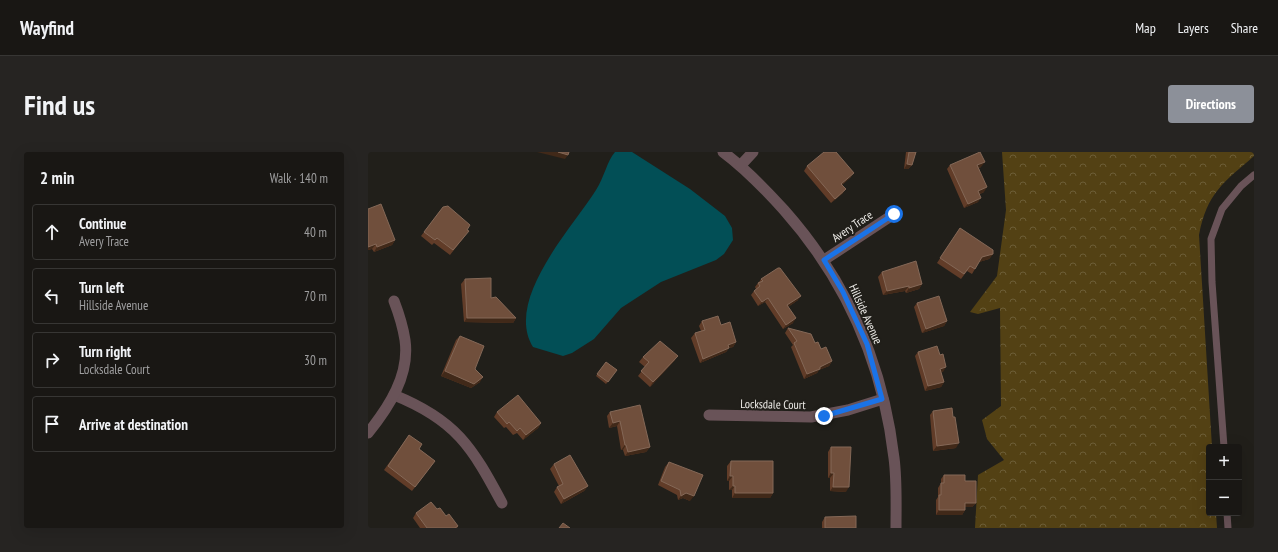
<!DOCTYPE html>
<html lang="en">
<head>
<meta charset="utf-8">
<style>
	body { margin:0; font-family:"PT Sans Narrow",sans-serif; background:#262422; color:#f1f3f6 }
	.controls { position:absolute; right:12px; bottom:12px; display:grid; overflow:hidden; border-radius:4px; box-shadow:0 4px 16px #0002 }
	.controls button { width:36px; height:36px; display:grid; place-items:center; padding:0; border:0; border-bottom:1px solid #373634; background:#191714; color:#f1f3f6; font:20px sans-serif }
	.stop { position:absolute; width:12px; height:12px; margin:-9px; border:3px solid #1a73e8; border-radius:50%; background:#fff }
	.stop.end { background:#1a73e8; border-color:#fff; box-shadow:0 1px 4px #0008 }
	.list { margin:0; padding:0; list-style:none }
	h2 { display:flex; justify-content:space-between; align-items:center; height:52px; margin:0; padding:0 16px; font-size:17px }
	h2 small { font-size:13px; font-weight:400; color:#9f9fa0 }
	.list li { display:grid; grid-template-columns:26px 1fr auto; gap:12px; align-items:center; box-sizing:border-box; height:56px; margin:0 8px 8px; padding:0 8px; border:1px solid #373634; border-radius:4px }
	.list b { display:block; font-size:15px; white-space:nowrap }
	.list p { margin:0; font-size:13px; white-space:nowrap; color:#9f9fa0 }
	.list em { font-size:13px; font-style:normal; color:#9f9fa0 }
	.icon { flex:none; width:22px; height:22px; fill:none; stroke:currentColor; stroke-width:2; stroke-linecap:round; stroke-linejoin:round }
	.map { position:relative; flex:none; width:886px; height:376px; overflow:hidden; border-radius:4px }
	header { display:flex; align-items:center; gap:24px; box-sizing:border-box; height:56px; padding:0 20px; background:#191714; border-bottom:1px solid #373634 }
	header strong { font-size:19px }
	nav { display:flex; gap:22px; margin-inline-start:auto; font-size:14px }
	.intro { display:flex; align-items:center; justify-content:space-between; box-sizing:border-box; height:96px; padding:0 24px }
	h1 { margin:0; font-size:28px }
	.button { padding:10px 18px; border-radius:4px; background:#8c9099; color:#fff; font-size:14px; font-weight:700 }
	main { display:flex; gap:24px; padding:0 24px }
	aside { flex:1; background:#191714; border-radius:4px; box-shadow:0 4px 16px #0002 }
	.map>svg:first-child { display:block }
	.forest { fill:url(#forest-crowns) }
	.water { fill:#024f56 }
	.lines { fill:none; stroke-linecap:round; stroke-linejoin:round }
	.service { stroke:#695358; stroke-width:7 }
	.minor { stroke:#695358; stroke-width:11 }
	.wall { fill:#613c28 }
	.shaded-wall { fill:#412919 }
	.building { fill:#704f3c; stroke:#846857 }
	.route { stroke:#1a73e8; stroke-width:5 }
	.labels { text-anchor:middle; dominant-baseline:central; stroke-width:4; stroke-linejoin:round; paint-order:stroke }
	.street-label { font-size:12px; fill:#efede9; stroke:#211f1a }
</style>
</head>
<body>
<header>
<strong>Wayfind</strong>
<nav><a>Map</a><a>Layers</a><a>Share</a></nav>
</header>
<div class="intro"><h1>Find us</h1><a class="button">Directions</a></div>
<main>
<aside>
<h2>2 min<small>Walk · 140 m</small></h2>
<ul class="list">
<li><svg class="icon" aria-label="ahead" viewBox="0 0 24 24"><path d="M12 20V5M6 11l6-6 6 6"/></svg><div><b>Continue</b><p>Avery Trace</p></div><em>40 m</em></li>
<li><svg class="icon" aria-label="left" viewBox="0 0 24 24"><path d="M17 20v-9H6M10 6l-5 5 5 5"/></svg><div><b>Turn left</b><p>Hillside Avenue</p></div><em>70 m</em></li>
<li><svg class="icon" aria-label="right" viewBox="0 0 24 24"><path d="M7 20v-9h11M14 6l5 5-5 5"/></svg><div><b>Turn right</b><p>Locksdale Court</p></div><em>30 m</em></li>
<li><svg class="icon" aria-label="arrive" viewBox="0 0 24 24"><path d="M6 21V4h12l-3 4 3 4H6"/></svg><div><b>Arrive at destination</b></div></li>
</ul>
</aside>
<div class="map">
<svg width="886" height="376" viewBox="0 0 886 376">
	<defs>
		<pattern id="forest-crowns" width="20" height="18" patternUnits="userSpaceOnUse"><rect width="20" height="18" fill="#534114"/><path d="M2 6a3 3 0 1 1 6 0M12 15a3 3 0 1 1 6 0" fill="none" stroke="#6c5d36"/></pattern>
	</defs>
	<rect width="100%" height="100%" fill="#211f1a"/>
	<!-- forest -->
	<path class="forest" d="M634 0H886V4C855 31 839 41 831 83L844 295H841V361H848L849 376H607L610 323 636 308 619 287 614 268 633 254 632 156 610 162 602 160 629 124 638 58Z"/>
	<!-- water -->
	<path class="water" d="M247 0H264L322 37 357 64 364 76 365 88 356 102 348 108 293 130 253 156 226 187 204 201 195 204 165 195C136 148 204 76 228 38 236 26 239 9 247 0Z"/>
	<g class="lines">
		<!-- service -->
		<g class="service">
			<path d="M856 295 844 130 843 87 854 57 873 34 886 23"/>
			<path d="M859 361 860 376"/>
		</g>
		<!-- minor -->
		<g class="minor">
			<path d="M355 0C378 17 397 37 416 58 479 129 515 212 526 306 529 329 528 353 528 376"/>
			<path d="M373 13 385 0"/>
			<path d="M456 108 526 62"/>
			<path d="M26 243C88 268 104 295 134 351"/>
			<path d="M341 263 443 265 480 258 515 247"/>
			<path d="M0 281C21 255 42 223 37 188 35 175 31 162 26 149"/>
		</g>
	</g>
	<!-- wall -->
	<g class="wall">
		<path d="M538 0H548L544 13 540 17H536Z"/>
		<path d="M582 13 613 15 611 16 616 40 612 42 610 50 596 56 579 17Z"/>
		<path d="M439 14 483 25 474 33 475 41 463 51 436 19Z"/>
		<path d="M75 55 99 78 97 84 82 103 66 91 64 93 53 84Z"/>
		<path d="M0 57 27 88 24 93 6 100 4 97 0 98Z"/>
		<path d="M592 76 625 102 621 107 611 110 604 122 599 119 593 127 569 111Z"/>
		<path d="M514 120 554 132 551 137 538 141 537 139 515 143 510 125Z"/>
		<path d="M97 127 123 146 148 166 145 171 96 170 93 132Z"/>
		<path d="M393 127 430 148 420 155 425 171 415 177 397 150 390 154 383 143 386 139 388 137 387 135 390 131 391 130Z"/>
		<path d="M549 151 579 169 576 174 554 181 546 155Z"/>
		<path d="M334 169 353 173 368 190 365 195 361 196 358 200 332 211 323 186 327 181 333 179 331 174Z"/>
		<path d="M420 176 447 191 464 209 461 214 451 218 449 221 436 227 423 195 425 193 417 181Z"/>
		<path d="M92 184 107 217 112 230 103 236 73 224 88 188Z"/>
		<path d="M550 200 575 220H573L576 230 573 235 557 239 547 204Z"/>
		<path d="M275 205 307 208 282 235 270 224 277 215 271 210Z"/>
		<path d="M238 210 249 218 238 232 228 224Z"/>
		<path d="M565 259 588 296 565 299 562 263Z"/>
		<path d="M129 260 173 271 170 276 155 288 149 281 145 283 138 275 136 276 126 265Z"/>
		<path d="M242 260 282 295 278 300 257 304 255 298H253L249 274 241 276 239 264Z"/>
		<path d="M41 283 51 297 67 309 44 339 16 318Z"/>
		<path d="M463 295 478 340 462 339V326H460V300Z"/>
		<path d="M363 309 405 341 402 346H364V338H361V329H359V314Z"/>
		<path d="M301 310 322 349 315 346 310 348 309 343 290 333 297 315Z"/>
		<path d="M186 312 220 334 216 339 193 352 186 340 189 335 191 334 182 317Z"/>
		<path d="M576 323 597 329 608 351 604 355H597V358L594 363H568V348L570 345V336L573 331V327Z"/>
		<path d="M69 357 90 374 89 376H52L45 366 48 361Z"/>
		<path d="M457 365 488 376H454V370Z"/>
	</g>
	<!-- shaded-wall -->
	<g class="shaded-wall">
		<path d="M169 0H190L200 3 197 7Z"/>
		<path d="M617 10 613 15 606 18 609 13Z"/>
		<path d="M539 12 544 13 540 17H536Z"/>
		<path d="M486 21 483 25 470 36 473 32Z"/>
		<path d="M619 35 616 40 607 44 610 39Z"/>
		<path d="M478 37 475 41 463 51 467 47Z"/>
		<path d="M613 46 610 50 596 56 600 52Z"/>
		<path d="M27 88 24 93 6 100 9 95Z"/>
		<path d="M8 92 4 97 0 98V95Z"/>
		<path d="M625 102 621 107 611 110 614 105Z"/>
		<path d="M554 132 551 137 538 141 541 136Z"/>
		<path d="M541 134 537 139 515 143 519 139Z"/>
		<path d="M433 144 430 148 416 158 419 153Z"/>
		<path d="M400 146 397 150 390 154 394 150Z"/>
		<path d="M99 166H148L145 171 96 170Z"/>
		<path d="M428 166 425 171 415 177 418 173Z"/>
		<path d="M579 169 576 174 554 181 558 177Z"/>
		<path d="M368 190 365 195 361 196 358 200 332 211 335 207 360 193Z"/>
		<path d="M310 204 307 208 282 235 285 230Z"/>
		<path d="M464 209 461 214 451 218 449 221 436 227 439 222 452 215Z"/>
		<path d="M578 215 575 220 569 221 572 217Z"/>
		<path d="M77 219 115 225 112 230 103 236 73 224Z"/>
		<path d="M576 230 573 235 557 239 560 234Z"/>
		<path d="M252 269 249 274 241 276 245 271Z"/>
		<path d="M173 271 170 276 155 288 158 283Z"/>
		<path d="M591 291 588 296 565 299 569 294Z"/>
		<path d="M257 293H258L255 298H253Z"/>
		<path d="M282 295 278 300 257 304 260 300Z"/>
		<path d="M463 321H466L462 326H460Z"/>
		<path d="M362 324H365L361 329H359Z"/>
		<path d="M220 334 216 339 193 352 196 347Z"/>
		<path d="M365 334H367L364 338H361Z"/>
		<path d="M465 335H481L478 340 462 339Z"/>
		<path d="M318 341 326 344 322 349 315 346 310 348 313 344Z"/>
		<path d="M367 341H405L402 346H364Z"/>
		<path d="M597 351H608L604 355H594Z"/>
		<path d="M571 358H597L594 363H568Z"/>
	</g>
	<!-- building -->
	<g class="building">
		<path d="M190 0H201L200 3Z"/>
		<path d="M456 0H468L486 21 473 32 478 37 467 47 439 14Z"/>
		<path d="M541 0H548L544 13 539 12Z"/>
		<path d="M612 0 617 10 609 13 619 35 610 39 613 46 600 52 582 13Z"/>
		<path d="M13 52 27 88 9 95 8 92 0 95V57Z"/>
		<path d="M80 54 102 73 99 78 101 79 85 98 69 86 67 88 56 80 75 55Z"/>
		<path d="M592 76 625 98V102L614 105 607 117 602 114 596 122 572 106Z"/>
		<path d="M548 109 554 132 541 136V134L519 139 514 120Z"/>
		<path d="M410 116H412L433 144 419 153 428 166 418 173 400 146 394 150 386 139 392 134 390 131 395 129 393 127Z"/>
		<path d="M123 126V146L128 145 148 166H99L97 127Z"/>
		<path d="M571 144 579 169 558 177 549 151Z"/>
		<path d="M350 164 353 173 362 170 368 190 360 193 361 196 335 207 327 181 337 178 334 169Z"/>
		<path d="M420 176 443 182 447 191 450 190 453 197 458 195 464 209 452 215V217L439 222 426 191 429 189Z"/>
		<path d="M92 184 116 194 107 217 115 225 106 232 77 219Z"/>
		<path d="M292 189 310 204 285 230 273 219 281 210 275 205Z"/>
		<path d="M569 194 572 203 575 202 578 215 572 217 576 230 560 234 550 200Z"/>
		<path d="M238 210 249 218 240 230 229 222Z"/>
		<path d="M150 243 173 271 158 283 152 276 149 279 141 270 139 272 129 260Z"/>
		<path d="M272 253 282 295 260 300 258 293H257L252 269 245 271 242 260Z"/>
		<path d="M584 256 585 265H587L591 291 569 294 565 259Z"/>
		<path d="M41 283 54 292 51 297 67 309 47 335 20 314Z"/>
		<path d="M463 295H483L481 335H465L466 321H463Z"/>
		<path d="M202 303 220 334 196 347 189 335 195 332 186 312Z"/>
		<path d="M363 309H405V341H367V334H365V324H362Z"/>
		<path d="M301 310 335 323 326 344 318 341 313 344 312 338 293 329Z"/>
		<path d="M576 323H597V329H608V351H597V358H571V343H573V331H576Z"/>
		<path d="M63 350 69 357 72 356 78 364 81 362 90 374 87 376H59L48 361Z"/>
		<path d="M488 364V376H457V365Z"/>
		<path d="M195 371 202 376H191Z"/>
	</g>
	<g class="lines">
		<!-- route -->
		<path class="route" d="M456 264 514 247 499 192 475 140 456 108 526 62"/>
	</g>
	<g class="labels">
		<!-- street labels -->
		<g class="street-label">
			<text transform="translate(484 74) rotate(-34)">Avery Trace</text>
			<text transform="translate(498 162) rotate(66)">Hillside Avenue</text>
			<text transform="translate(405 252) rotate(1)">Locksdale Court</text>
		</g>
	</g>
</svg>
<div class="controls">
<button>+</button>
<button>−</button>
</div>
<div class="stop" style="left:526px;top:62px"></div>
<div class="stop end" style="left:456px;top:264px"></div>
</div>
</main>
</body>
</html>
